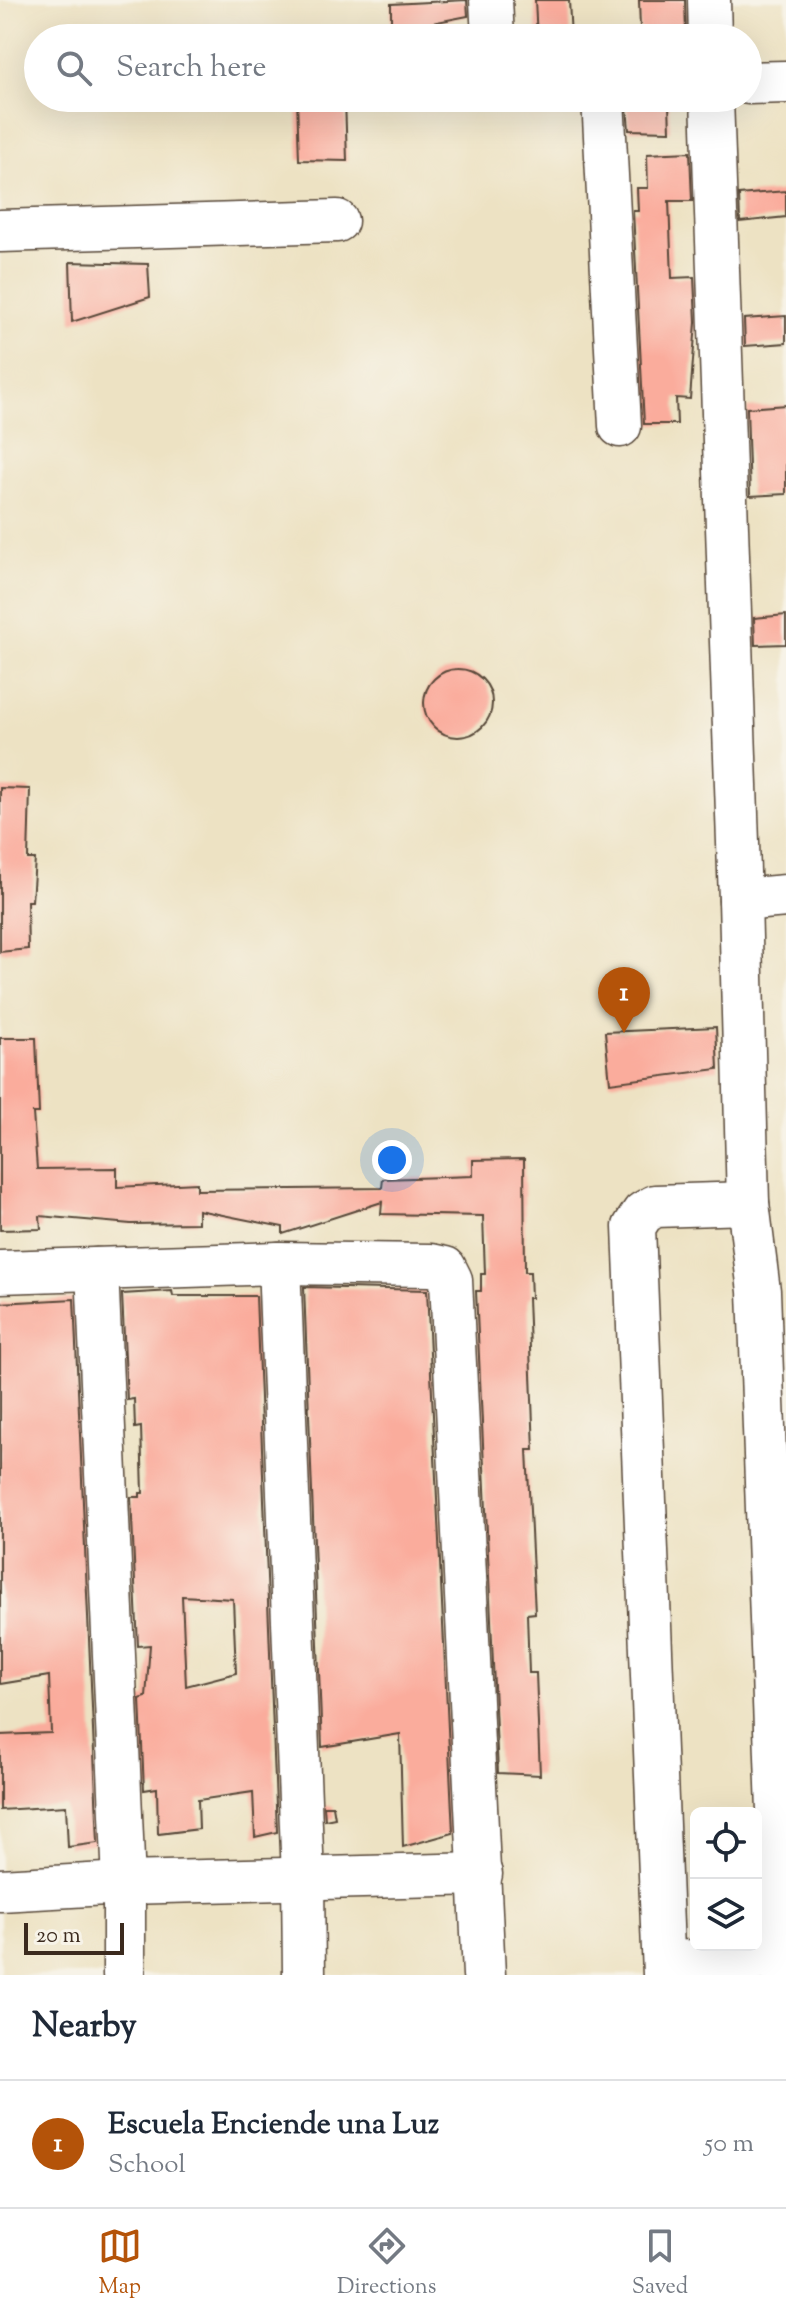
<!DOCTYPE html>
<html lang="en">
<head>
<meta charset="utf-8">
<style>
	body { margin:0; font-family:"Sorts Mill Goudy",serif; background:#f2f2f3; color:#1f2937 }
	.controls { position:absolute; right:24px; bottom:24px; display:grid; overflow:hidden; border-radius:12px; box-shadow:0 8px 32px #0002 }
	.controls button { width:72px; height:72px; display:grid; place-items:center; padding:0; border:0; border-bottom:2px solid #e0e1e3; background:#fff; color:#1f2937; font:40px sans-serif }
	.scale { position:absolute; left:24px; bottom:20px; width:100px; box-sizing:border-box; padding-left:8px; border:4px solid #3b2a1e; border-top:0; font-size:22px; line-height:28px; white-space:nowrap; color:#3b2a1e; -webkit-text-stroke:6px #f7f3e8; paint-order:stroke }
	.you { position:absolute; left:392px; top:1160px; width:28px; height:28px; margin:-20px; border:6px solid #fff; border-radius:50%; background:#1a73e8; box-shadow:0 0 0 12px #1a73e833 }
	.badge { display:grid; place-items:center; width:52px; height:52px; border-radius:50%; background:#b45309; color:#fff; font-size:26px; font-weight:700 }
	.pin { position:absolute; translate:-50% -66px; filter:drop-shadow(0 2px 4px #0008) }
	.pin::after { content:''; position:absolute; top:42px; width:28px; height:24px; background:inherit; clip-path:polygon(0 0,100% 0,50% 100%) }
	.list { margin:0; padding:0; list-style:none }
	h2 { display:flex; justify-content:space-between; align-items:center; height:104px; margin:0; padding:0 32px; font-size:34px }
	h2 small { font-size:26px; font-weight:400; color:#747a83 }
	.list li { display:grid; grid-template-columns:52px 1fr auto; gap:24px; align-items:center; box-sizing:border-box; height:128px; padding:0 32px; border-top:2px solid #e0e1e3 }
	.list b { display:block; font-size:30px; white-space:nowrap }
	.list p { margin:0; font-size:26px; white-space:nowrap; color:#747a83 }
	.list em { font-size:26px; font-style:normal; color:#747a83 }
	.icon { flex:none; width:44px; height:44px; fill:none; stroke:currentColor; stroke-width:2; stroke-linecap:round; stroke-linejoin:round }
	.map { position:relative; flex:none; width:786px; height:1975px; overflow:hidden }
	.search { position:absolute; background:#fff; box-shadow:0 8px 32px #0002; left:24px; right:24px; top:24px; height:88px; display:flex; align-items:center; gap:20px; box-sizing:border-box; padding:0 28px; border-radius:44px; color:#747a83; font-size:30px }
	.sheet { height:232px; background:#fff }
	nav { display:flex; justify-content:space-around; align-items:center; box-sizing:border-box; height:112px; border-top:2px solid #e0e1e3; background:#fff; font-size:22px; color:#747a83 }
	nav a { display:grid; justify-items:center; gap:4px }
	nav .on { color:#b45309 }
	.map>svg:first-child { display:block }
	.building { fill:#faac9c; fill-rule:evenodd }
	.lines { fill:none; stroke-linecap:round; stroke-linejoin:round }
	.minor-casing { stroke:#564637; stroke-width:45 }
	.minor { stroke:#fff; stroke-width:42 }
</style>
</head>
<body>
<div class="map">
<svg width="786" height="1975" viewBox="0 0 786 1975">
	<rect width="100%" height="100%" fill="#f7f3e8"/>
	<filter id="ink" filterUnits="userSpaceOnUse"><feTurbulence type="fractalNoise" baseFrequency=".0125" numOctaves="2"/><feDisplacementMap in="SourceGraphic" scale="16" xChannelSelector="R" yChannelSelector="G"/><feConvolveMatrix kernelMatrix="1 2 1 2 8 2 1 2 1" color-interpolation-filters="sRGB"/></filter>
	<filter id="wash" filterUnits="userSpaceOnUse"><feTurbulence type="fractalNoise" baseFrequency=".006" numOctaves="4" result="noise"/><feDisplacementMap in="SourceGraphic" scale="32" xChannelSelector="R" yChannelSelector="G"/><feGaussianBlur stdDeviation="1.8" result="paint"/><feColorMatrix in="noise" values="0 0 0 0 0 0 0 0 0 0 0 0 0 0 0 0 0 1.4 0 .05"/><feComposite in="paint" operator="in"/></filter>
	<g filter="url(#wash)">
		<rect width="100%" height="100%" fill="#ede2c3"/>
		<g id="blocks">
			<!-- building -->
			<g class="building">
				<path d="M467 0 468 16 391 31V4Z"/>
				<path d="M535 0H569L571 38H537Z"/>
				<path d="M639 0H685L686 35 640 29Z"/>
				<path d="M297 98H345L347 161 299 160Z"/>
				<path d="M669 105 670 131 629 130 627 107Z"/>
				<path d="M690 152 692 201H669L672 278 694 277 696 322 690 399 676 398 677 424H644L633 211H638L637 188H648L647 154Z"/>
				<path d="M786 191V217L740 222 739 195Z"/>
				<path d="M70 262 148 264 150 297 72 322Z"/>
				<path d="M786 316V343L745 346 744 319Z"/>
				<path d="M786 405V494L750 496 747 408Z"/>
				<path d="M786 615V644L755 645 754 618Z"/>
				<circle cx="458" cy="703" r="34"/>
				<path d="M0 788 30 789 28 859H35L32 901H27L28 949 0 952Z"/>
				<path d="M716 1027 718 1069 610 1083 605 1032Z"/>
				<path d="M0 1038H36L39 1113H33L37 1169 117 1168V1187L197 1183V1190L382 1188 383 1179 473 1176V1160L524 1159 525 1272H530L531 1298H528L534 1450H527L535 1613 527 1614 529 1673H536L540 1775 498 1773 476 1291H481V1274H485L483 1216 381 1214 382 1202 283 1234V1227L198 1210V1223L131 1224 40 1216 41 1229 0 1230Z"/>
				<path d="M304 1287 427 1290 453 1833 403 1847 400 1734 322 1747Z"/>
				<path d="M172 1291 173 1296H256L277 1832 255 1837 253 1792 198 1800 199 1829 158 1834 157 1788 144 1790 140 1699 146 1697 150 1645 138 1646 131 1497H140V1493H143L141 1427 135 1428 134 1399 127 1400 122 1294ZM182 1596 233 1599 236 1673 186 1686Z"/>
				<path d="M74 1299 98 1843 68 1847 66 1806 0 1810V1735L51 1733 49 1676 0 1684V1303Z"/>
				<path d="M324 1806H333L335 1818 325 1820Z"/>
			</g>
		</g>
	</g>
	<g filter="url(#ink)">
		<use href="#blocks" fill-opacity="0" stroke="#564637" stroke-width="2"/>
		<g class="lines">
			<!-- minor casing -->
			<g class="minor-casing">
				<g id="minor">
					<path d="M491 0 493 38"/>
					<path d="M709 0 710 38"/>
					<path d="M748 83 786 82"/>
					<path d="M603 98 620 426"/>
					<path d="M712 98 740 900 748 1203 759 1291 784 1975"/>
					<path d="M0 231 337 221"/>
					<path d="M740 900 786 896"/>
					<path d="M279 1263 303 1878 304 1975"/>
					<path d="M97 1269 124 1883V1975"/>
					<path d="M0 1272 279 1263 431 1265 445 1268 451 1280 484 1975"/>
					<path d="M0 1890 124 1883 481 1874"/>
					<path d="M664 1962 786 1958"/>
					<path d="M664 1975 634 1227 643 1213 655 1206 748 1203"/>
				</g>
			</g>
			<!-- minor -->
			<use href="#minor" class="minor"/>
		</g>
	</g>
</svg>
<div class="controls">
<button><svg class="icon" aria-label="locate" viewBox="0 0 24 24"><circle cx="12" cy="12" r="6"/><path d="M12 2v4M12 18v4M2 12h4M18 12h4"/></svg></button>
<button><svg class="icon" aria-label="layers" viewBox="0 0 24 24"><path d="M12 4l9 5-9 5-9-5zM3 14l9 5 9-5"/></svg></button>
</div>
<div class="scale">20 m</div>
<div class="you"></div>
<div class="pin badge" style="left:624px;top:1033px">1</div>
<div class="search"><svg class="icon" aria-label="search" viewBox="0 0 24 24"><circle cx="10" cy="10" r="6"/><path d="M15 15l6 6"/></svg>Search here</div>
</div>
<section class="sheet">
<h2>Nearby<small></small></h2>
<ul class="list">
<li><span class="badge">1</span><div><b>Escuela Enciende una Luz</b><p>School</p></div><em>50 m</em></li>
</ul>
</section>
<nav>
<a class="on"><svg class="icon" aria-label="map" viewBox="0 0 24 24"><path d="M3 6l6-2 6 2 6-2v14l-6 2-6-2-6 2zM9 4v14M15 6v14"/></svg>Map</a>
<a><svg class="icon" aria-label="directions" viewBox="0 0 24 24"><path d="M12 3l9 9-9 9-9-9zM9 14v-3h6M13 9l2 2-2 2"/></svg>Directions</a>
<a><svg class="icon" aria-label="saved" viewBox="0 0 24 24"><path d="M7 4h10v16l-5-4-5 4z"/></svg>Saved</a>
</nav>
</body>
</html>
